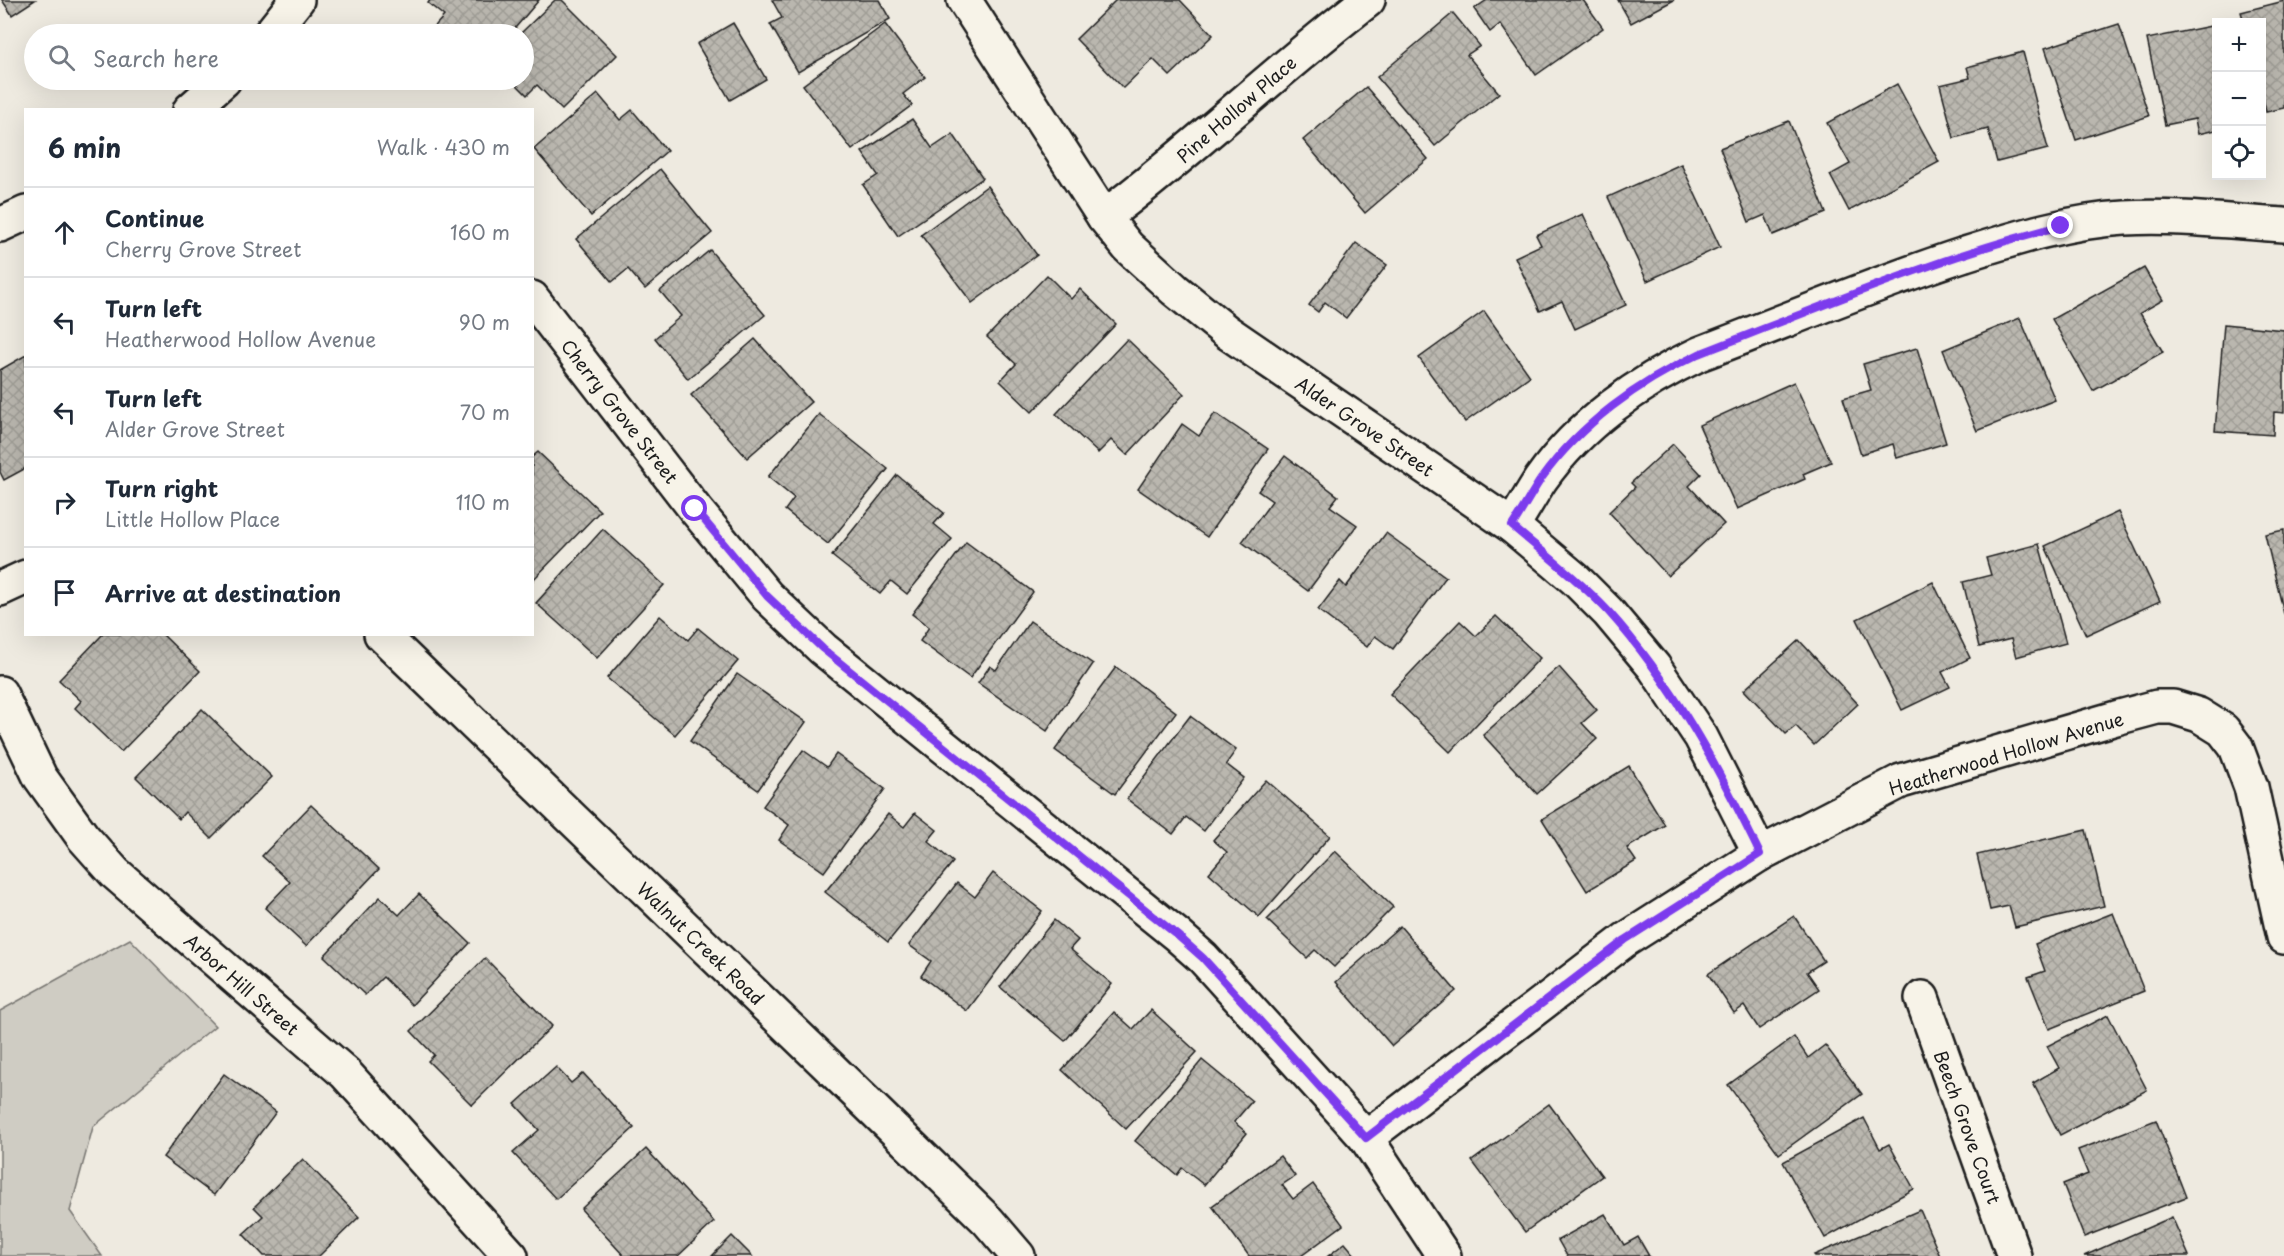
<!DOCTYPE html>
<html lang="en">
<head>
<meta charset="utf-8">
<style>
	body { margin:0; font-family:"Playpen Sans",sans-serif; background:#f2f2f3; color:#1f2937 }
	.controls { position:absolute; right:18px; top:18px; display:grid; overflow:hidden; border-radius:0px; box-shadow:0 6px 24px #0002 }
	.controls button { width:54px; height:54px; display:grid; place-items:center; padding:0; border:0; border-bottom:2px solid #e0e1e3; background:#fff; color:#1f2937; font:30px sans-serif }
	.stop { position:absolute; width:18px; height:18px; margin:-14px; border:4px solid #7c3aed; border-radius:50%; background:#fff }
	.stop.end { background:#7c3aed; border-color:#fff; box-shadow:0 2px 6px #0008 }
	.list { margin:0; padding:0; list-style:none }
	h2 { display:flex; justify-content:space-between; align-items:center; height:78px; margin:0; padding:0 24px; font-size:26px }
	h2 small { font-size:20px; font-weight:400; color:#747a83 }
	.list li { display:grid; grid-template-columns:39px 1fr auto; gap:18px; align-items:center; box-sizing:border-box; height:90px; padding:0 24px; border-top:2px solid #e0e1e3 }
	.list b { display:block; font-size:22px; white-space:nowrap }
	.list p { margin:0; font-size:20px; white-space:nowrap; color:#747a83 }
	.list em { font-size:20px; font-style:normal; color:#747a83 }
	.icon { flex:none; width:33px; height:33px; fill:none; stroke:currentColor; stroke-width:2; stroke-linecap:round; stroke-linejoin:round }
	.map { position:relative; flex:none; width:2284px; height:1256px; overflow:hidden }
	.search { position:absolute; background:#fff; box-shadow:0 6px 24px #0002; left:24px; top:24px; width:510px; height:66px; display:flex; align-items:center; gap:15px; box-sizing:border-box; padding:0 21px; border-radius:33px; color:#747a83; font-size:22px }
	.panel { position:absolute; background:#fff; box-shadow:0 6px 24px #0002; left:24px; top:108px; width:510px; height:528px; border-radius:0px }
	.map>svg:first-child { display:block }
	.green { fill:#cfccc3; stroke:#767470; stroke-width:1.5 }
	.building { fill:url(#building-cross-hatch); stroke:#1c1c1c; stroke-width:1.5 }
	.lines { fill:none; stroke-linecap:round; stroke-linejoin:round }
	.street-casing { stroke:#1c1c1c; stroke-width:38 }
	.secondary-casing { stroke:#1c1c1c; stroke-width:38 }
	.street { stroke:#f7f3e8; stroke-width:33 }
	.secondary { stroke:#f7f3e8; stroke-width:33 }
	.route { stroke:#7c3aed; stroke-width:8 }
	.labels { text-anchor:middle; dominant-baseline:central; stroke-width:4.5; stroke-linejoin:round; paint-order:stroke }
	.street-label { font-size:18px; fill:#1c1c1c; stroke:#f7f3e8 }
</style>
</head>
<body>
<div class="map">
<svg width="2284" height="1256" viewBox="0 0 2284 1256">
	<defs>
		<pattern id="building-cross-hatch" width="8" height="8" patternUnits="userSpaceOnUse" patternTransform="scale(1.5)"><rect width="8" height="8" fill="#bab7af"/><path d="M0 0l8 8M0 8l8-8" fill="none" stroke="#9f9d96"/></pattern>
	</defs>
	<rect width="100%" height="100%" fill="#eeeae0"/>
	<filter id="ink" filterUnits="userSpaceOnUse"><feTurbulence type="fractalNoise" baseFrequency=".0167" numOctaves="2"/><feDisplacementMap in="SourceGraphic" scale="12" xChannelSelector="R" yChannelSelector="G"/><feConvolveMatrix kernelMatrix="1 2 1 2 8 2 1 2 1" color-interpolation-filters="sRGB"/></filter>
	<g filter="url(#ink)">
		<!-- green -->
		<path class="green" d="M130 939 215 1026 93 1127 70 1211 102 1256H0V1011Z"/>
		<!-- building -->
		<g class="building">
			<path d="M2 0H35L12 15Z"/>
			<path d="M430 0H539L510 34H428L444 16 428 3Z"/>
			<path d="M555 0H562L617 55 562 110 537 85 527 95 512 80H524V34H520Z"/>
			<path d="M772 0H879L890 19 798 72 770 24 782 18Z"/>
			<path d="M1116 0H1180L1213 35 1170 76 1153 59 1123 88 1076 39Z"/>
			<path d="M1487 0H1583L1603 28 1536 75 1500 24 1490 32 1474 9Z"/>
			<path d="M1618 0H1674L1631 23Z"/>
			<path d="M2284 1V108L2266 112 2262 93V22H2244L2241 12Z"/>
			<path d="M1453 13 1480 46 1467 55 1499 93 1435 146 1377 77Z"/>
			<path d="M733 23 766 79 730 100 697 44Z"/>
			<path d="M885 24 925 77 903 94 912 105 852 150 803 85Z"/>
			<path d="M2119 24 2149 116 2076 140 2045 48Z"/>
			<path d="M2216 25V130L2198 134 2195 119 2165 125 2147 39Z"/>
			<path d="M2023 52 2048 149 1997 162 1988 129 1954 138 1940 85 1970 78 1967 67Z"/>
			<path d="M1897 84 1939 162 1849 211 1830 175 1850 164 1827 123Z"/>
			<path d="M1366 87 1428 159 1365 213 1303 140Z"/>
			<path d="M598 94 620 120 632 110 667 151 591 216 534 149Z"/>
			<path d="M912 119 932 148 953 134 983 178 898 236 863 185 878 175 862 152Z"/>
			<path d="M1789 121 1826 213 1773 235 1765 215 1749 222 1720 148Z"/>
			<path d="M1681 164 1720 247 1647 281 1608 197Z"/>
			<path d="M660 169 712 233 645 289 628 269 612 282 576 239Z"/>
			<path d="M987 186 1037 255 972 303 921 235Z"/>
			<path d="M1583 214 1626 305 1575 329 1562 301 1540 311 1515 257 1541 245 1536 235Z"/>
			<path d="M1356 243 1387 265 1346 318 1325 302 1318 312 1309 305Z"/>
			<path d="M710 250 765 315 688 379 655 338 681 316 660 291Z"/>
			<path d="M2144 268 2163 300 2140 313 2163 352 2093 391 2052 319Z"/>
			<path d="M1047 275 1071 299 1080 289 1116 324 1032 412 1000 381 1016 364 987 337Z"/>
			<path d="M1484 311 1530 376 1465 422 1419 358Z"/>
			<path d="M2020 318 2055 400 1977 431 1943 350Z"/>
			<path d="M2224 324 2284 330V413L2274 412 2273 435 2215 431Z"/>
			<path d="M755 339 811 402 747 458 691 395Z"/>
			<path d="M1127 339 1184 394 1127 455 1111 440 1098 453 1056 414Z"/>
			<path d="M1917 348 1946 443 1897 458 1893 444 1861 454 1843 398 1871 390 1863 364Z"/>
			<path d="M26 355V468L4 480 0 472V370Z"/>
			<path d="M1794 382 1831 462 1803 474 1805 479 1737 509 1699 425Z"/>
			<path d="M1215 413 1268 449 1207 537 1138 489 1182 424 1199 436Z"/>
			<path d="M819 414 888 469 828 544 785 510 794 498 768 477Z"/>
			<path d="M1673 444 1701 474 1689 486 1724 524 1668 576 1609 512 1635 487 1631 483Z"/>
			<path d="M538 452 600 511 532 581V457Z"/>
			<path d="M1285 456 1338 496 1330 506 1357 525 1308 591 1242 542 1272 501 1258 491Z"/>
			<path d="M897 475 944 513 934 524 952 539 907 594 891 581 880 594 832 556Z"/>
			<path d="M2118 512 2160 601 2086 635 2045 546Z"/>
			<path d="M603 529 664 585 597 658 536 603Z"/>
			<path d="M2284 530V614L2265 534Z"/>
			<path d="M1386 533 1446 577 1393 649 1375 636 1367 647 1318 610 1340 581 1346 587Z"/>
			<path d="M966 542 1033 592 970 678 920 641 929 627 912 614Z"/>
			<path d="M2039 544 2066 643 2016 657 2011 639 1979 647 1963 582 1991 575 1986 558Z"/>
			<path d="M1933 582 1970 658 1942 672 1950 687 1902 710 1857 619Z"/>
			<path d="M660 616 688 640 698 628 738 661 675 735 607 678Z"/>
			<path d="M1496 616 1540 658 1450 752 1390 694 1460 621 1476 636Z"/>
			<path d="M1030 621 1093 664 1047 731 978 683 990 666 996 670Z"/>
			<path d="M103 634H162L200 671 121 752 75 708 81 701 59 680Z"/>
			<path d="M1799 640 1858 704 1814 745 1796 726 1786 734 1744 690Z"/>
			<path d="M1116 667 1176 712 1115 794 1055 750Z"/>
			<path d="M1559 667 1597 710 1582 723 1597 739 1537 794 1483 735Z"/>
			<path d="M737 674 806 722 758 790 690 741Z"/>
			<path d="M202 709 272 777 211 838 185 812 179 819 136 777Z"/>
			<path d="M1190 716 1236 750 1226 764 1244 778 1204 831 1186 817 1173 834 1127 799Z"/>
			<path d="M803 750 827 767 836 754 885 789 824 872 779 840 789 825 763 806Z"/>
			<path d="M1629 766 1665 825 1627 848 1636 861 1587 891 1542 819Z"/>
			<path d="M1266 780 1330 836 1259 917 1209 873 1227 852 1213 840Z"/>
			<path d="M311 805 379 869 306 946 265 908 290 882 262 856Z"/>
			<path d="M915 813 937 830 928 841 953 862 888 942 825 892 888 814 904 827Z"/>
			<path d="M2086 830 2104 906 2015 927 2009 906 1990 910 1977 855Z"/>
			<path d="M1335 851 1393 907 1334 967 1315 950 1307 958 1267 920Z"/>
			<path d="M993 873 1042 911 967 1011 921 976 931 961 909 945 957 883 975 897Z"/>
			<path d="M419 894 470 943 412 1005 383 977 365 995 324 956 380 897 399 915Z"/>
			<path d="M2113 913 2144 991 2049 1029 2028 977 2045 971 2035 944Z"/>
			<path d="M1794 916 1824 961 1807 972 1819 989 1759 1029 1744 1006 1734 1013 1708 974Z"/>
			<path d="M1054 920 1078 940 1070 949 1112 984 1065 1041 1000 987Z"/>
			<path d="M1400 926 1456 991 1392 1046 1336 982Z"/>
			<path d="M485 958 552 1026 472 1105 428 1061 434 1055 411 1031Z"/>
			<path d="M1151 1010 1197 1052 1126 1129 1062 1070 1114 1012 1133 1029Z"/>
			<path d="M2108 1015 2147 1090 2060 1135 2033 1083 2059 1068 2047 1046Z"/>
			<path d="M1794 1037 1808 1058 1825 1045 1862 1094 1779 1154 1728 1085Z"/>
			<path d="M1202 1060 1252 1101 1234 1122 1247 1133 1204 1185 1182 1168 1177 1175 1135 1141Z"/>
			<path d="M556 1067 571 1083 583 1073 634 1128 556 1199 513 1153 539 1130 515 1104Z"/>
			<path d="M224 1074 276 1112 214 1195 163 1157Z"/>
			<path d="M1549 1104 1602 1176 1525 1232 1472 1161Z"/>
			<path d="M1864 1118 1880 1149 1889 1144 1914 1189 1825 1238 1783 1162Z"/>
			<path d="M2156 1120 2186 1197 2084 1237 2063 1184 2088 1174 2078 1150Z"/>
			<path d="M646 1149 714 1222 678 1256H624L581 1209Z"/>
			<path d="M1280 1156 1295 1176 1282 1185 1293 1199 1313 1184 1343 1225 1301 1256H1249L1212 1206Z"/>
			<path d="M303 1159 359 1217 319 1256H264L243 1234 263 1216 254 1207Z"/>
			<path d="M1920 1210 1940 1256H1815L1814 1255Z"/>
			<path d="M1605 1214 1624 1245 1638 1237 1649 1256H1567L1558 1240Z"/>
			<path d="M2172 1217 2189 1256H2084Z"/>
			<path d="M732 1236 752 1256H712Z"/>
			<path d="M1345 1243 1356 1256H1328Z"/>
		</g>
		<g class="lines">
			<!-- street casing -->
			<g class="street-casing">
				<g id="street">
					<path d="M964 0 1104 217 1128 247 1175 290 1227 332 1512 526 1575 579 1608 612 1654 667 1701 737 1760 854"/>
					<path d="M1104 217C1195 149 1277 69 1368 0"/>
					<path d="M532 298 695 509 767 596 823 649 1177 935 1203 958 1366 1138 1444 1256"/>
					<path d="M1512 526C1522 511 1531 494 1541 479 1580 424 1639 382 1699 354 1786 321 1873 284 1962 255 2016 238 2069 221 2125 218 2178 215 2232 222 2284 225"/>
					<path d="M0 589 26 577"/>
					<path d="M0 693 40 777 83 837 115 873 345 1073 511 1256"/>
					<path d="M1922 998 2014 1256"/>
					<path d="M1366 1138 1625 940 1760 854 1901 781 2116 718 2157 707H2173L2199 715 2223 730 2236 747 2251 787 2284 937"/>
				</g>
			</g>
			<!-- secondary casing -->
			<g class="secondary-casing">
				<g id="secondary">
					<path d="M270 34 297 0"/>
					<path d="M190 110 224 80"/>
					<path d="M0 225 26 213"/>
					<path d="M381 634 874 1110 988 1221 1018 1256"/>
				</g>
			</g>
			<!-- street -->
			<use href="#street" class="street"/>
			<!-- secondary -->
			<use href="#secondary" class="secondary"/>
		</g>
	</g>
	<g class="lines" filter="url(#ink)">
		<!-- route -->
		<path class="route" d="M695 509 767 596 823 649 1177 935 1203 958 1366 1138 1625 940 1760 854C1718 767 1673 683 1608 611 1579 580 1545 554 1512 526 1522 511 1531 494 1541 479 1580 424 1639 382 1699 354 1818 308 1937 257 2061 226"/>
	</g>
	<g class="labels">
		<!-- street labels -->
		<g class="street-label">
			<text transform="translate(1236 109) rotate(-41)">Pine Hollow Place</text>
			<text transform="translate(620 411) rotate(52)">Cherry Grove Street</text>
			<text transform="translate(1365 426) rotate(34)">Alder Grove Street</text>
			<text transform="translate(2006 753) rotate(-17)">Heatherwood Hollow Avenue</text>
			<text transform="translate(701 943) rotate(44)">Walnut Creek Road</text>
			<text transform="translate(242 984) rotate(41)">Arbor Hill Street</text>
			<text transform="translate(1968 1127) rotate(70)">Beech Grove Court</text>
		</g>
	</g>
</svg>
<div class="controls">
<button>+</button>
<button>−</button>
<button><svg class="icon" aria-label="locate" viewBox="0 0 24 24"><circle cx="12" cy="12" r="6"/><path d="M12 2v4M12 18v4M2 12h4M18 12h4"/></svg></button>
</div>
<div class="stop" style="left:695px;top:509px"></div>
<div class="stop end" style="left:2061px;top:226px"></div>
<div class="search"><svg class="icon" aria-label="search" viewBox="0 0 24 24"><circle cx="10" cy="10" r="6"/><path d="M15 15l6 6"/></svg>Search here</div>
<section class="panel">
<h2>6 min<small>Walk · 430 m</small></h2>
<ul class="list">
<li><svg class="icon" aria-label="ahead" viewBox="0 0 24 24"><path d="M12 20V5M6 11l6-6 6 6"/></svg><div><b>Continue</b><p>Cherry Grove Street</p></div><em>160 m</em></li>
<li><svg class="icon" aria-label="left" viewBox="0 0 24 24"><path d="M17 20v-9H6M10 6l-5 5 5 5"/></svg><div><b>Turn left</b><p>Heatherwood Hollow Avenue</p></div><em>90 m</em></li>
<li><svg class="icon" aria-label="left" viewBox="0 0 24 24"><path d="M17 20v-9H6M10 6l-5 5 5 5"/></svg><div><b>Turn left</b><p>Alder Grove Street</p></div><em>70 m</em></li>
<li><svg class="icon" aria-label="right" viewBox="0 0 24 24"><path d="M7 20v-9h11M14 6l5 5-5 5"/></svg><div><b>Turn right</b><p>Little Hollow Place</p></div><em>110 m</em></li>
<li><svg class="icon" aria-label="arrive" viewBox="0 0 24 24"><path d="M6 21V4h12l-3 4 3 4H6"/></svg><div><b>Arrive at destination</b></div></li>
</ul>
</section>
</div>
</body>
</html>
